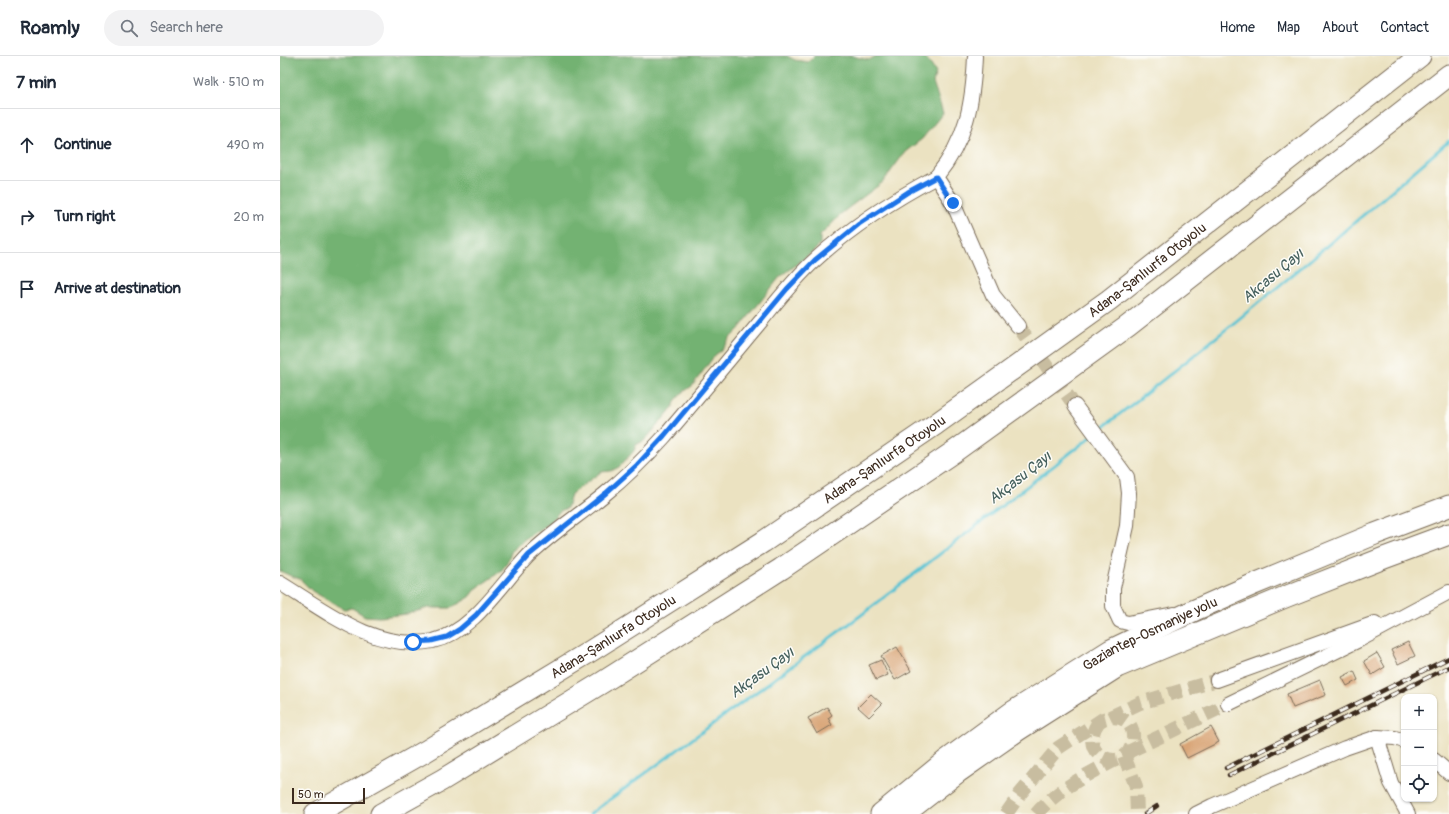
<!DOCTYPE html>
<html lang="en">
<head>
<meta charset="utf-8">
<style>
	body { margin:0; font-family:Pangolin,sans-serif; background:#f2f2f3; color:#1f2937 }
	.controls { position:absolute; right:12px; bottom:12px; display:grid; overflow:hidden; border-radius:8px; box-shadow:0 1px 3px #0004 }
	.controls button { width:36px; height:36px; display:grid; place-items:center; padding:0; border:0; border-bottom:1px solid #e0e1e3; background:#fff; color:#1f2937; font:20px sans-serif }
	.scale { position:absolute; left:12px; bottom:10px; width:73px; box-sizing:border-box; padding-left:4px; border:2px solid #3b2a1e; border-top:0; font-size:11px; line-height:14px; white-space:nowrap; color:#3b2a1e; -webkit-text-stroke:3px #fdfcf7; paint-order:stroke }
	.stop { position:absolute; width:12px; height:12px; margin:-9px; border:3px solid #1a73e8; border-radius:50%; background:#fff }
	.stop.end { background:#1a73e8; border-color:#fff; box-shadow:0 1px 4px #0008 }
	.list { margin:0; padding:0; list-style:none }
	h2 { display:flex; justify-content:space-between; align-items:center; height:52px; margin:0; padding:0 16px; font-size:17px }
	h2 small { font-size:13px; font-weight:400; color:#747a83 }
	.list li { display:grid; grid-template-columns:26px 1fr auto; gap:12px; align-items:center; box-sizing:border-box; height:72px; padding:0 16px; border-top:1px solid #e0e1e3 }
	.list b { display:block; font-size:15px; white-space:nowrap }
	.list em { font-size:13px; font-style:normal; color:#747a83 }
	.icon { flex:none; width:22px; height:22px; fill:none; stroke:currentColor; stroke-width:2; stroke-linecap:round; stroke-linejoin:round }
	.map { position:relative; flex:none; width:1169px; height:758px; overflow:hidden }
	header { display:flex; align-items:center; gap:24px; box-sizing:border-box; height:56px; padding:0 20px; background:#fff; border-bottom:1px solid #e0e1e3 }
	header strong { font-size:19px }
	nav { display:flex; gap:22px; margin-inline-start:auto; font-size:14px }
	.search { width:280px; height:36px; background:#f2f2f3; display:flex; align-items:center; gap:10px; box-sizing:border-box; padding:0 14px; border-radius:22px; color:#747a83; font-size:15px }
	main { display:flex }
	aside { flex:1; background:#fff }
	.map>svg:first-child { display:block }
	.forest { fill:#73b272; stroke:#576e48 }
	.lines { fill:none; stroke-linecap:round; stroke-linejoin:round }
	.stream { stroke:#58c3d3; stroke-width:3 }
	.building { fill:#d9a577 }
	.minor-tunnel { stroke:#c8bda0; stroke-width:14; stroke-dasharray:14 7; stroke-linecap:butt }
	.minor-casing { stroke:#796a57; stroke-width:16 }
	.highway-casing { stroke:#796a57; stroke-width:23 }
	.minor { stroke:#fff; stroke-width:14 }
	.highway { stroke:#fff; stroke-width:21 }
	.rail-casing { stroke:#3b2a1e; stroke-width:4.5 }
	.rail { stroke:#fdfcf7; stroke-width:3; stroke-dasharray:9; stroke-linecap:butt }
	.route { stroke:#1a73e8; stroke-width:5 }
	.labels { text-anchor:middle; dominant-baseline:central; stroke-width:3; stroke-linejoin:round; paint-order:stroke }
	.street-label { font-size:14px; fill:#3b2a1e; stroke:#fdfcf7 }
	.water-label { font-size:15px; font-style:italic; fill:#45605d; stroke:#fdfcf7 }
</style>
</head>
<body>
<header>
<strong>Roamly</strong>
<div class="search"><svg class="icon" aria-label="search" viewBox="0 0 24 24"><circle cx="10" cy="10" r="6"/><path d="M15 15l6 6"/></svg>Search here</div>
<nav><a>Home</a><a>Map</a><a>About</a><a>Contact</a></nav>
</header>
<main>
<aside>
<h2>7 min<small>Walk · 510 m</small></h2>
<ul class="list">
<li><svg class="icon" aria-label="ahead" viewBox="0 0 24 24"><path d="M12 20V5M6 11l6-6 6 6"/></svg><div><b>Continue</b></div><em>490 m</em></li>
<li><svg class="icon" aria-label="right" viewBox="0 0 24 24"><path d="M7 20v-9h11M14 6l5 5-5 5"/></svg><div><b>Turn right</b></div><em>20 m</em></li>
<li><svg class="icon" aria-label="arrive" viewBox="0 0 24 24"><path d="M6 21V4h12l-3 4 3 4H6"/></svg><div><b>Arrive at destination</b></div></li>
</ul>
</aside>
<div class="map">
<svg width="1169" height="758" viewBox="0 0 1169 758">
	<rect width="100%" height="100%" fill="#fdfcf7"/>
	<filter id="ink" filterUnits="userSpaceOnUse"><feTurbulence type="fractalNoise" baseFrequency=".025" numOctaves="2"/><feDisplacementMap in="SourceGraphic" scale="8" xChannelSelector="R" yChannelSelector="G"/><feConvolveMatrix kernelMatrix="1 2 1 2 8 2 1 2 1" color-interpolation-filters="sRGB"/></filter>
	<filter id="wash" filterUnits="userSpaceOnUse"><feTurbulence type="fractalNoise" baseFrequency=".012" numOctaves="4" result="noise"/><feDisplacementMap in="SourceGraphic" scale="16" xChannelSelector="R" yChannelSelector="G"/><feGaussianBlur stdDeviation="0.9" result="paint"/><feColorMatrix in="noise" values="0 0 0 0 0 0 0 0 0 0 0 0 0 0 0 0 0 1.4 0 .05"/><feComposite in="paint" operator="in"/></filter>
	<g filter="url(#wash)">
		<rect width="100%" height="100%" fill="#ebe2c1"/>
		<!-- forest -->
		<path class="forest" d="M0 0H507L515 4 528 6 534 0H572L589 4 596 0H643L651 9 656 17 653 26 663 57 642 83 625 96 603 126 563 156 540 180V188L534 195 499 222 458 274 449 283 442 294 435 299 412 330 402 337 396 344 393 351 365 384 356 389 354 395 339 411 331 415 321 416 291 438 287 452 280 455 269 467 246 482 232 494 227 507 221 515 197 532 190 541 171 552H148L127 558 99 561 85 560 72 552 64 553 32 535 20 523 11 520 0 515Z"/>
		<g class="lines">
			<!-- stream -->
			<g class="stream">
				<path d="M818 375C938 282 1055 185 1169 85"/>
				<path d="M310 758 580 560 812 380"/>
			</g>
		</g>
		<g id="blocks">
			<!-- building -->
			<g class="building">
				<path d="M1128 586 1135 600 1118 608 1111 594Z"/>
				<path d="M617 591 631 615 615 624 601 600Z"/>
				<path d="M1097 597 1105 611 1092 619 1084 605Z"/>
				<path d="M601 604 608 619 596 624 589 609Z"/>
				<path d="M1074 615 1078 624 1067 630 1062 621Z"/>
				<path d="M1040 624 1046 639 1013 652 1007 638Z"/>
				<path d="M591 638 602 648 589 661 578 651Z"/>
				<path d="M547 651 552 659 548 662 552 669 537 678 528 662Z"/>
				<path d="M931 671 939 686 907 702 900 688Z"/>
			</g>
		</g>
	</g>
	<g filter="url(#ink)">
		<use href="#blocks" fill-opacity="0" stroke="#796a57" stroke-width="1"/>
		<g class="lines">
			<!-- minor-tunnel -->
			<g class="minor-tunnel">
				<path d="M738 270 795 350"/>
				<path d="M830 661 860 647 937 624"/>
				<path d="M850 695 948 648"/>
				<path d="M844 700 856 730 857 758"/>
				<path d="M726 758 740 738 778 692 823 663C868 649 858 719 823 701 809 694 810 678 818 667"/>
				<path d="M756 758C778 733 808 718 837 703"/>
			</g>
			<!-- minor casing -->
			<g class="minor-casing">
				<g id="minor">
					<path d="M695 0C693 47 687 83 656 121L673 147 713 239 738 270"/>
					<path d="M795 350 847 421 849 437 847 470 833 532V550L840 565 848 567 894 558"/>
					<path d="M0 527C46 555 95 596 153 585 193 576 221 528 248 500 271 477 300 459 325 438 346 421 366 401 384 381 417 343 449 303 481 265 498 244 515 222 535 204 571 171 613 144 656 121"/>
					<path d="M937 624 1095 567"/>
					<path d="M948 648 1079 584 1169 536"/>
					<path d="M1097 681 1111 727 1128 758"/>
					<path d="M1154 704 1169 717"/>
					<path d="M916 758 932 750 1065 692 1097 681 1115 682 1124 685"/>
				</g>
			</g>
			<!-- highway casing -->
			<g class="highway-casing">
				<g id="highway">
					<path id="s1" d="M35 758 146 695 306 598 483 486 656 368 829 244 1140 0"/>
					<path d="M101 758 162 724 323 626 501 513 675 395 848 270 1169 19"/>
					<path id="s2" d="M601 758 667 704 731 657 831 594 915 554 972 529 1095 478 1169 450"/>
					<path d="M624 758 678 716 738 674 837 611 1005 541 1104 502 1169 478"/>
				</g>
			</g>
			<!-- minor -->
			<use href="#minor" class="minor"/>
			<!-- highway -->
			<use href="#highway" class="highway"/>
			<!-- rail casing -->
			<g class="rail-casing">
				<g id="rail">
					<path d="M946 712 1169 602"/>
					<path d="M949 719 1169 611"/>
					<path d="M865 758 877 750"/>
				</g>
			</g>
			<!-- rail -->
			<use href="#rail" class="rail"/>
		</g>
	</g>
	<g class="lines" filter="url(#ink)">
		<!-- route -->
		<path class="route" d="M133 586 151 585 167 581 180 573 196 559 249 499 326 437 357 409 384 380 507 233 535 204 579 168 628 136 656 121 673 147"/>
	</g>
	<g class="labels">
		<!-- street labels -->
		<g class="street-label">
			<text stroke="none"><textPath href="#s1" startOffset="995">Adana-Şanlıurfa Otoyolu</textPath></text>
			<text stroke="none"><textPath href="#s1" startOffset="671">Adana-Şanlıurfa Otoyolu</textPath></text>
			<text stroke="none"><textPath href="#s2" startOffset="325">Gaziantep-Osmaniye yolu</textPath></text>
			<text stroke="none"><textPath href="#s1" startOffset="347">Adana-Şanlıurfa Otoyolu</textPath></text>
		</g>
		<!-- water labels -->
		<g class="water-label">
			<text transform="translate(993 220) rotate(-40)">Akçasu Çayı</text>
			<text transform="translate(740 422) rotate(-38)">Akçasu Çayı</text>
			<text transform="translate(482 617) rotate(-36)">Akçasu Çayı</text>
		</g>
	</g>
</svg>
<div class="controls">
<button>+</button>
<button>−</button>
<button><svg class="icon" aria-label="locate" viewBox="0 0 24 24"><circle cx="12" cy="12" r="6"/><path d="M12 2v4M12 18v4M2 12h4M18 12h4"/></svg></button>
</div>
<div class="scale">50 m</div>
<div class="stop" style="left:133px;top:586px"></div>
<div class="stop end" style="left:673px;top:147px"></div>
</div>
</main>
</body>
</html>
